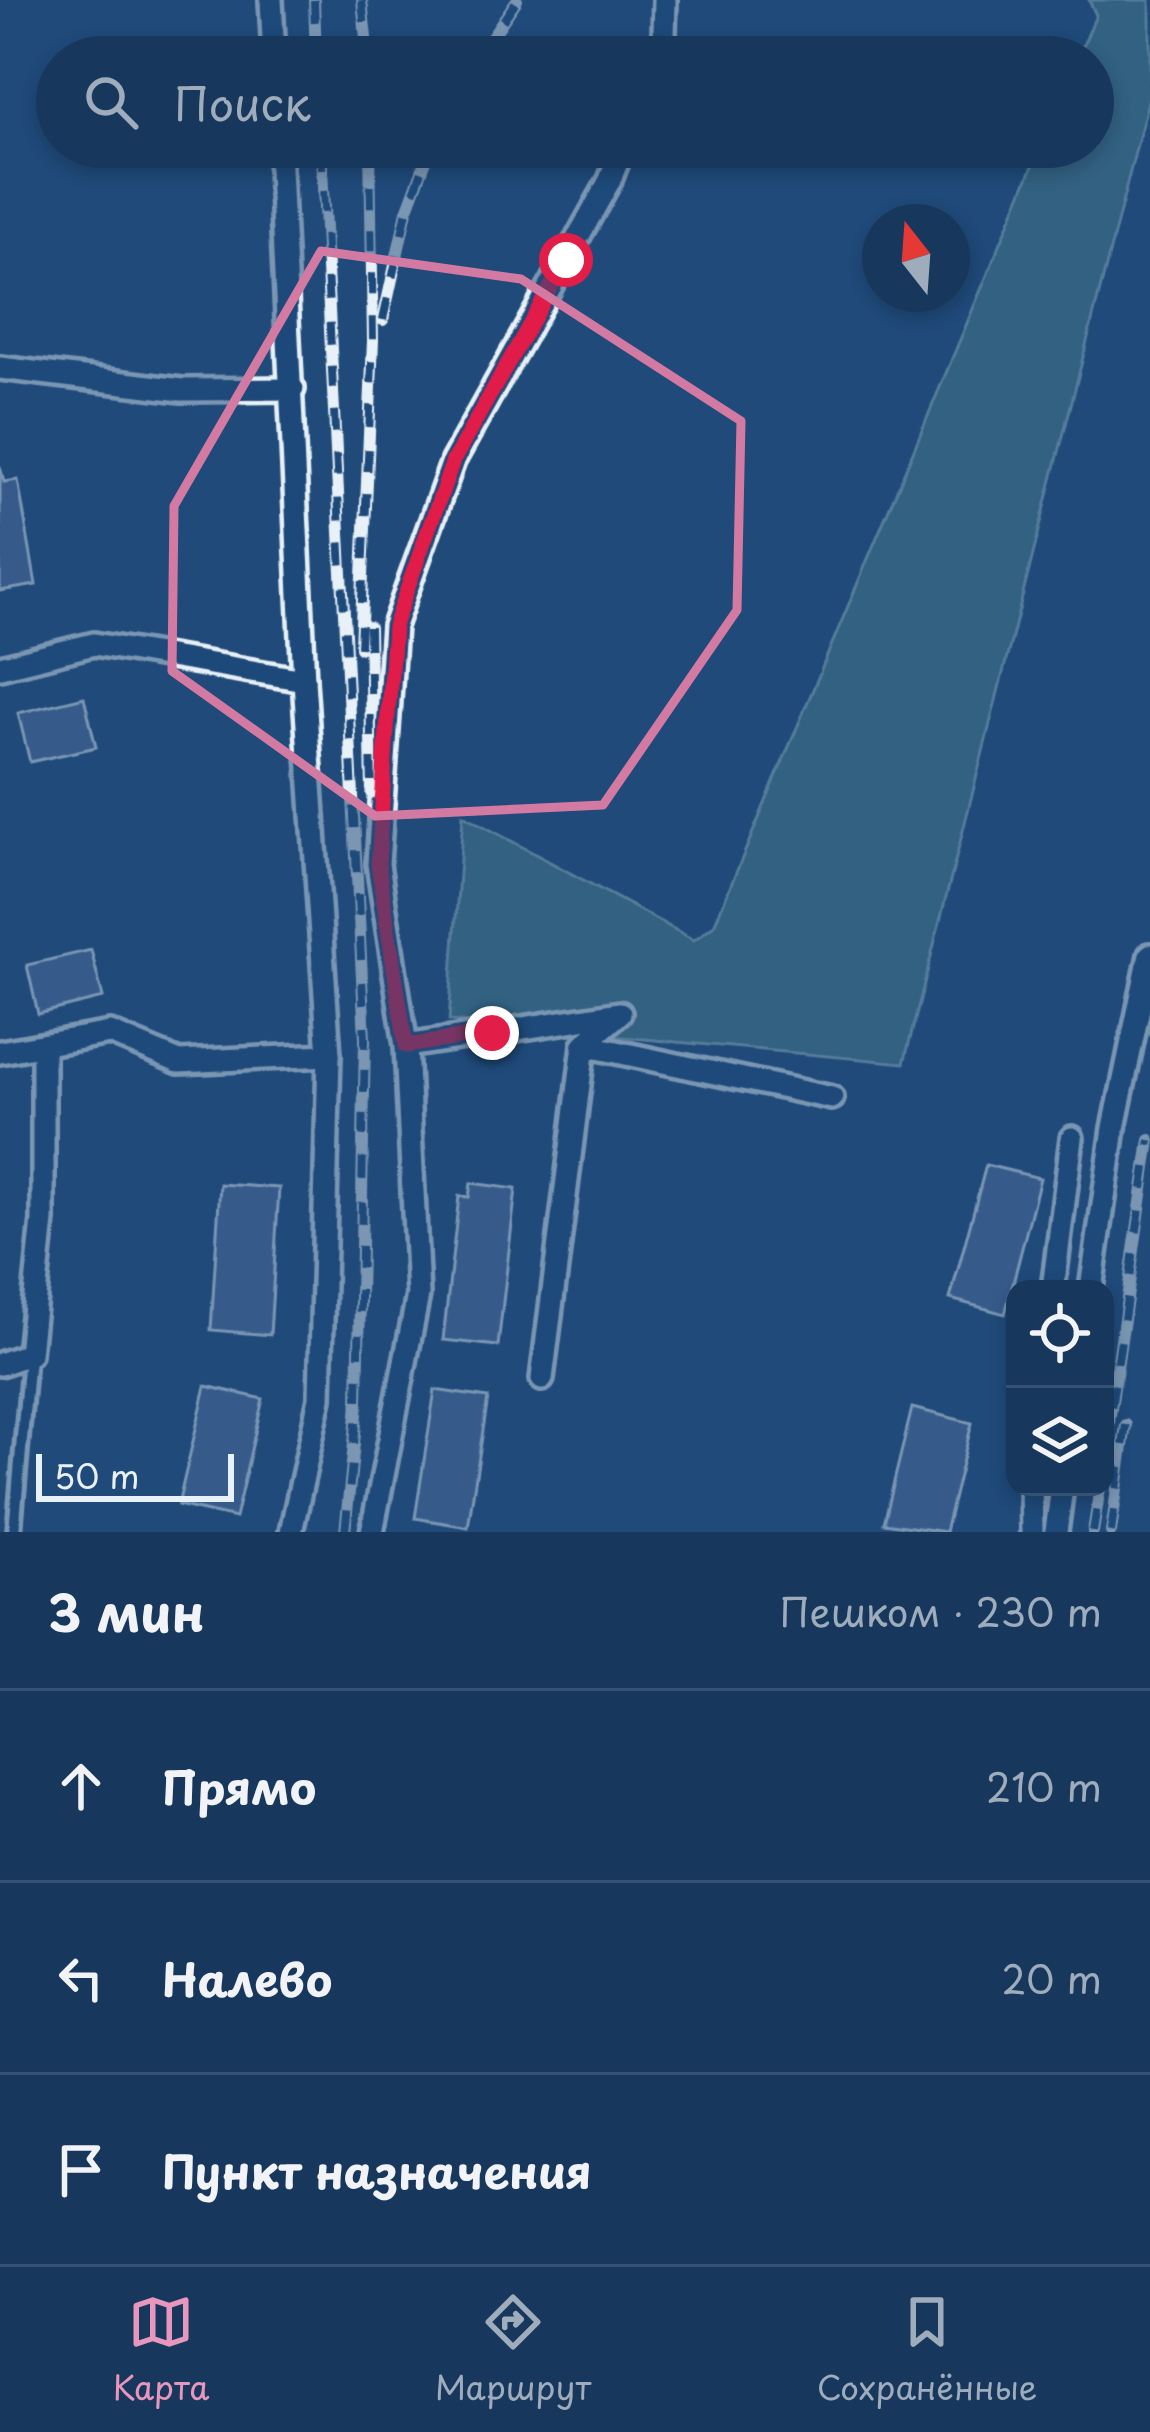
<!DOCTYPE html>
<html lang="ru">
<head>
<meta charset="utf-8">
<style>
	body { margin:0; font-family:"Playpen Sans",sans-serif; background:#203f62; color:#f1f3f6 }
	.controls { position:absolute; right:36px; bottom:36px; display:grid; overflow:hidden; border-radius:24px; box-shadow:0 6px 18px #0003 }
	.controls button { width:108px; height:108px; display:grid; place-items:center; padding:0; border:0; border-bottom:3px solid #365272; background:#17385c; color:#f1f3f6; font:60px sans-serif }
	.compass { position:absolute; left:862px; top:204px; width:108px; height:108px; border-radius:50%; background:#17385c; box-shadow:0 6px 18px #0003; rotate:343deg }
	.scale { position:absolute; left:36px; bottom:30px; width:198px; box-sizing:border-box; padding-left:12px; border:6px solid #e8f1f8; border-top:0; font-size:33px; line-height:42px; white-space:nowrap; color:#e8f1f8; -webkit-text-stroke:9px #1f4a7a; paint-order:stroke }
	.stop { position:absolute; width:36px; height:36px; margin:-27px; border:9px solid #e11d48; border-radius:50%; background:#fff }
	.stop.end { background:#e11d48; border-color:#fff; box-shadow:0 3px 12px #0008 }
	.list { margin:0; padding:0; list-style:none }
	h2 { display:flex; justify-content:space-between; align-items:center; height:156px; margin:0; padding:0 48px; font-size:51px }
	h2 small { font-size:39px; font-weight:400; color:#9eacbb }
	.list li { display:grid; grid-template-columns:78px 1fr auto; gap:36px; align-items:center; box-sizing:border-box; height:192px; padding:0 48px; border-top:3px solid #365272 }
	.list b { display:block; font-size:45px; white-space:nowrap }
	.list em { font-size:39px; font-style:normal; color:#9eacbb }
	.icon { flex:none; width:66px; height:66px; fill:none; stroke:currentColor; stroke-width:2; stroke-linecap:round; stroke-linejoin:round }
	.map { position:relative; flex:none; width:1150px; height:1532px; overflow:hidden }
	.search { position:absolute; background:#17385c; box-shadow:0 6px 18px #0003; left:36px; right:36px; top:36px; height:132px; display:flex; align-items:center; gap:30px; box-sizing:border-box; padding:0 42px; border-radius:66px; color:#9eacbb; font-size:45px }
	.sheet { height:732px; background:#17385c }
	nav { display:flex; justify-content:space-around; align-items:center; box-sizing:border-box; height:168px; border-top:3px solid #365272; background:#17385c; font-size:33px; color:#9eacbb }
	nav a { display:grid; justify-items:center; gap:6px }
	nav .on { color:#e797bd }
	.map>svg:first-child { display:block }
	.green { fill:#4a7d89; stroke:#99b7c0; stroke-width:3 }
	.building { fill:#526fa0; stroke:#e8f1f8; stroke-width:3 }
	.lines { fill:none; stroke-linecap:round; stroke-linejoin:round }
	.service-casing { stroke:#e8f1f8; stroke-width:20 }
	.minor-casing { stroke:#e8f1f8; stroke-width:30 }
	.service { stroke:#1f4a7a; stroke-width:10 }
	.minor { stroke:#1f4a7a; stroke-width:21 }
	.rail-casing { stroke:#e8f1f8; stroke-width:12 }
	.rail { stroke:#1f4a7a; stroke-width:8; stroke-dasharray:22; stroke-linecap:butt }
	.route { stroke:#e11d48; stroke-width:15 }
	.marked { fill:none; stroke:#d37aa2; stroke-width:9; stroke-linejoin:round }
</style>
</head>
<body>
<div class="map">
<svg width="1150" height="1532" viewBox="0 0 1150 1532">
	<rect width="100%" height="100%" fill="#1f4a7a"/>
	<filter id="ink" filterUnits="userSpaceOnUse"><feTurbulence type="fractalNoise" baseFrequency=".00833" numOctaves="2"/><feDisplacementMap in="SourceGraphic" scale="24" xChannelSelector="R" yChannelSelector="G"/><feConvolveMatrix kernelMatrix="1 2 1 2 8 2 1 2 1" color-interpolation-filters="sRGB"/></filter>
	<g filter="url(#ink)">
		<!-- green -->
		<path class="green" d="M1089 0H1150V93L904 1063 449 1021 463 815 694 940 714 925 1041 147H1093V57H1078L1096 15Z"/>
		<!-- building -->
		<g class="building">
			<path d="M0 466 4 482 18 480 36 585 0 591Z"/>
			<path d="M84 697 96 747 30 762 18 713Z"/>
			<path d="M91 950 103 998 38 1014 27 965Z"/>
			<path d="M986 1165 1040 1178 1005 1314 950 1299Z"/>
			<path d="M471 1183 516 1189 498 1346 443 1340 459 1196 469 1197Z"/>
			<path d="M220 1184 279 1188 270 1335 211 1330Z"/>
			<path d="M206 1386 263 1399 235 1518 178 1505Z"/>
			<path d="M435 1390 488 1398 468 1527 415 1518Z"/>
			<path d="M912 1408 972 1423 945 1532 884 1523Z"/>
		</g>
		<g class="lines">
			<!-- service casing -->
			<g class="service-casing">
				<path id="service" d="M14 1532 29 1356"/>
			</g>
			<!-- minor casing -->
			<g class="minor-casing">
				<g id="minor">
					<path d="M271 0 274 57"/>
					<path d="M656 57 664 35 665 0"/>
					<path d="M279 147 304 680 329 1055 320 1398 291 1532"/>
					<path d="M623 147 610 180 453 461 394 626 378 864 406 1046 620 1013 584 1045 832 1098"/>
					<path d="M0 368 182 390 293 389"/>
					<path d="M0 667 94 644 304 680"/>
					<path d="M0 1052 110 1033 179 1062 329 1055"/>
					<path d="M1053 1289 1072 1138"/>
					<path d="M1091 1289 1114 1128 1150 955"/>
					<path d="M0 1364 29 1354 43 1220V1045"/>
					<path d="M542 1379 584 1045"/>
					<path d="M1031 1487 1032 1532"/>
					<path d="M372 1532 418 1295 406 1046"/>
					<path d="M1056 1532 1062 1487"/>
				</g>
			</g>
			<!-- service -->
			<use href="#service" class="service"/>
			<!-- minor -->
			<use href="#minor" class="minor"/>
			<!-- rail casing -->
			<g class="rail-casing">
				<g id="rail">
					<path d="M314 0 316 57"/>
					<path d="M362 0 368 57"/>
					<path d="M478 57 517 0"/>
					<path d="M321 147 365 1039 358 1404 345 1532"/>
					<path d="M383 320 407 211 431 147"/>
					<path d="M369 627 372 793"/>
					<path d="M360 647 373 340 370 147"/>
					<path d="M1105 1450 1150 1140"/>
					<path d="M1093 1532 1100 1487"/>
					<path d="M1111 1532 1126 1425"/>
				</g>
			</g>
			<!-- rail -->
			<use href="#rail" class="rail"/>
		</g>
	</g>
	<g class="lines" filter="url(#ink)">
		<!-- route -->
		<path class="route" d="M492 1033 406 1046 378 864 394 626 453 461 566 260"/>
	</g>
	<!-- marked area -->
	<path d="M0 0H1150V1532H0ZM321 251 521 279 741 421 737 610 603 805 375 816 172 671 174 506Z" fill="#1f4a7a" fill-opacity=".55" fill-rule="evenodd"/>
	<path class="marked" d="M321 251 521 279 741 421 737 610 603 805 375 816 172 671 174 506Z"/>
</svg>
<div class="controls">
<button><svg class="icon" aria-label="locate" viewBox="0 0 24 24"><circle cx="12" cy="12" r="6"/><path d="M12 2v4M12 18v4M2 12h4M18 12h4"/></svg></button>
<button><svg class="icon" aria-label="layers" viewBox="0 0 24 24"><path d="M12 4l9 5-9 5-9-5zM3 14l9 5 9-5"/></svg></button>
</div>
<svg class="compass" viewBox="-18 -18 36 36"><path d="M0-13l5 13h-10z" fill="#e53935"/><path d="M0 13l5-13h-10z" fill="#9eacbb"/></svg>
<div class="scale">50 m</div>
<div class="stop" style="left:566px;top:260px"></div>
<div class="stop end" style="left:492px;top:1033px"></div>
<div class="search"><svg class="icon" aria-label="search" viewBox="0 0 24 24"><circle cx="10" cy="10" r="6"/><path d="M15 15l6 6"/></svg>Поиск</div>
</div>
<section class="sheet">
<h2>3 мин<small>Пешком · 230 m</small></h2>
<ul class="list">
<li><svg class="icon" aria-label="ahead" viewBox="0 0 24 24"><path d="M12 20V5M6 11l6-6 6 6"/></svg><div><b>Прямо</b></div><em>210 m</em></li>
<li><svg class="icon" aria-label="left" viewBox="0 0 24 24"><path d="M17 20v-9H6M10 6l-5 5 5 5"/></svg><div><b>Налево</b></div><em>20 m</em></li>
<li><svg class="icon" aria-label="arrive" viewBox="0 0 24 24"><path d="M6 21V4h12l-3 4 3 4H6"/></svg><div><b>Пункт назначения</b></div></li>
</ul>
</section>
<nav>
<a class="on"><svg class="icon" aria-label="map" viewBox="0 0 24 24"><path d="M3 6l6-2 6 2 6-2v14l-6 2-6-2-6 2zM9 4v14M15 6v14"/></svg>Карта</a>
<a><svg class="icon" aria-label="directions" viewBox="0 0 24 24"><path d="M12 3l9 9-9 9-9-9zM9 14v-3h6M13 9l2 2-2 2"/></svg>Маршрут</a>
<a><svg class="icon" aria-label="saved" viewBox="0 0 24 24"><path d="M7 4h10v16l-5-4-5 4z"/></svg>Сохранённые</a>
</nav>
</body>
</html>
